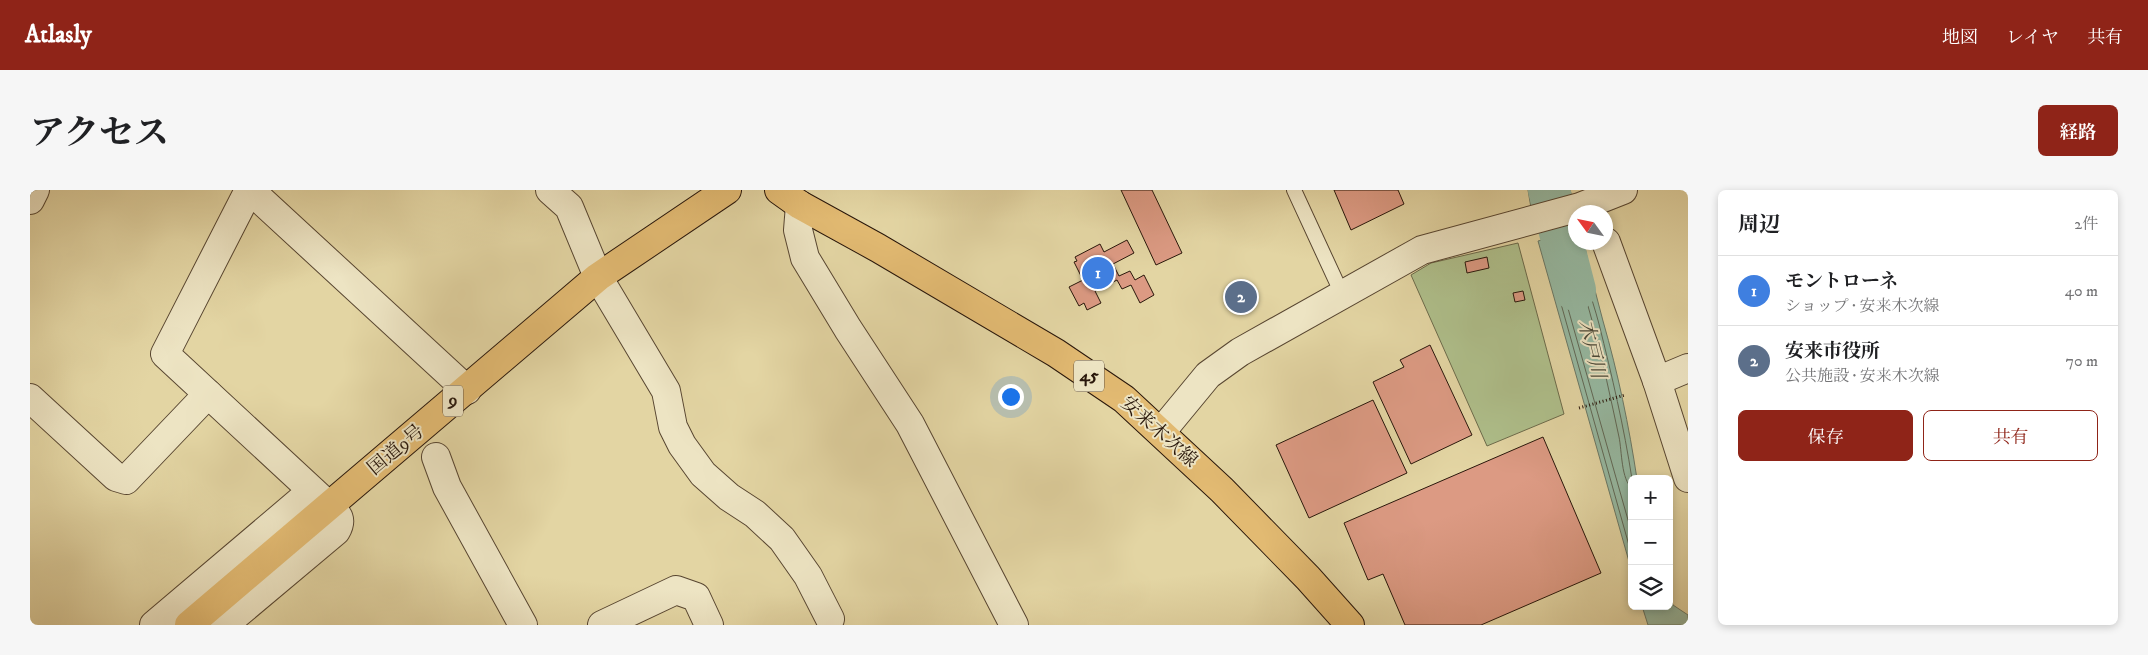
<!DOCTYPE html>
<html lang="ja">
<head>
<meta charset="utf-8">
<style>
	body { margin:0; font-family:"IM FELL DW Pica","Noto Serif JP",serif; background:#f6f6f6; color:#202124 }
	.controls { position:absolute; right:15px; bottom:15px; display:grid; overflow:hidden; border-radius:8px; box-shadow:0 2px 8px #0003 }
	.controls button { width:45px; height:45px; display:grid; place-items:center; padding:0; border:0; border-bottom:1px solid #e0e0e0; background:#fff; color:#202124; font:25px sans-serif }
	.compass { position:absolute; left:1538px; top:15px; width:45px; height:45px; border-radius:50%; background:#fff; box-shadow:0 2px 8px #0003; rotate:303deg }
	.you { position:absolute; left:980px; top:206px; width:18px; height:18px; margin:-12px; border:4px solid #fff; border-radius:50%; background:#1a73e8; box-shadow:0 0 0 8px #1a73e833 }
	.badge { display:grid; place-items:center; width:32px; height:32px; border-radius:50%; background:#8f2418; color:#fff; font-size:16px; font-weight:700 }
	.pin { position:absolute; translate:-50% -50%; border:2px solid #fff; box-shadow:0 1px 5px #0006 }
	.list { margin:0; padding:0; list-style:none }
	h2 { display:flex; justify-content:space-between; align-items:center; height:65px; margin:0; padding:0 20px; font-size:21px }
	h2 small { font-size:16px; font-weight:400; color:#757577 }
	.list li { display:grid; grid-template-columns:32px 1fr auto; gap:15px; align-items:center; box-sizing:border-box; height:70px; padding:0 20px; border-top:1px solid #e0e0e0 }
	.list b { display:block; font-size:19px; white-space:nowrap }
	.list p { margin:0; font-size:16px; white-space:nowrap; color:#757577 }
	.list em { font-size:16px; font-style:normal; color:#757577 }
	.actions { display:flex; gap:10px; padding:15px 20px }
	.actions a { flex:1; padding:11px 0; border:1px solid #8f2418; border-radius:8px; text-align:center; font-size:18px; color:#8f2418 }
	.actions .main { background:#8f2418; color:#fff }
	.icon { flex:none; width:28px; height:28px; fill:none; stroke:currentColor; stroke-width:2; stroke-linecap:round; stroke-linejoin:round }
	.map { position:relative; flex:none; width:1658px; height:435px; overflow:hidden; border-radius:8px }
	header { display:flex; align-items:center; gap:30px; box-sizing:border-box; height:70px; padding:0 25px; background:#8f2418; color:#fff }
	header strong { font-size:24px }
	nav { display:flex; gap:28px; margin-inline-start:auto; font-size:18px }
	.intro { display:flex; align-items:center; justify-content:space-between; box-sizing:border-box; height:120px; padding:0 30px }
	h1 { margin:0; font-size:35px }
	.button { padding:12px 22px; border-radius:8px; background:#8f2418; color:#fff; font-size:18px; font-weight:700 }
	main { display:flex; gap:30px; padding:0 30px }
	aside { flex:1; background:#fff; border-radius:8px; box-shadow:0 2px 8px #0003 }
	.map>svg:first-child { display:block }
	.green { fill:#aebe8a; stroke:#6c6a4a }
	.water { fill:#96b9a2; stroke:#6a7866 }
	.lines { fill:none; stroke-linecap:round; stroke-linejoin:round }
	.shore { stroke:#606856; stroke-width:1 }
	.river { stroke:#96b9a2; stroke-width:42 }
	.building { fill:#dc9a83; stroke:#29170b }
	.service-casing { stroke:#584631; stroke-width:16 }
	.minor-casing { stroke:#584631; stroke-width:30 }
	.primary-casing { stroke:#29170b; stroke-width:30 }
	.trunk-casing { stroke:#29170b; stroke-width:30 }
	.path { stroke:#29170b; stroke-width:3; stroke-dasharray:1 2.5; stroke-linecap:butt }
	.service { stroke:#ede4c3; stroke-width:14 }
	.minor { stroke:#ede4c3; stroke-width:28 }
	.primary { stroke:#e2ba72; stroke-width:28 }
	.trunk { stroke:#e2ba72; stroke-width:28 }
	.labels { text-anchor:middle; dominant-baseline:central; stroke-width:4; stroke-linejoin:round; paint-order:stroke }
	.shield { fill:#ede4c3; stroke:#645442; stroke-width:1 }
	.shield-label { font-size:18px; font-weight:bold; fill:#29170b }
	.street-label { font-size:19px; fill:#29170b; stroke:#ede4c3 }
	.water-label { font-size:20px; font-style:italic; fill:#4a4838; stroke:#ede4c3 }
</style>
</head>
<body>
<header>
<strong>Atlasly</strong>
<nav><a>地図</a><a>レイヤ</a><a>共有</a></nav>
</header>
<div class="intro"><h1>アクセス</h1><a class="button">経路</a></div>
<main>
<div class="map">
<svg width="1658" height="435" viewBox="0 0 1658 435">
	<rect width="100%" height="100%" fill="#e3d5a3"/>
	<filter id="stains"><feTurbulence type="fractalNoise" baseFrequency=".004" numOctaves="4"/><feColorMatrix values="0 0 0 0 .2 0 0 0 0 .09 0 0 0 0 .02 0 0 0 .5 -.17"/></filter>
	<radialGradient id="worn" r=".72"><stop offset=".6" stop-color="#630" stop-opacity="0"/><stop offset="1" stop-color="#630" stop-opacity=".3"/></radialGradient>
	<!-- green -->
	<path class="green" d="M1488 53 1534 224 1457 256 1381 85 1401 73Z"/>
	<!-- water -->
	<g class="water">
		<path d="M1498 0H1540L1542 7 1501 18Z"/>
		<path d="M1545 41 1546 52 1554 53C1559 79 1566 104 1573 131 1588 183 1599 236 1607 289H1602V382L1508 51Z"/>
		<path d="M1639 403 1643 415 1658 425V435H1618L1612 416H1639Z"/>
	</g>
	<g class="lines">
		<!-- shore -->
		<g class="shore">
			<path d="M1546 46 1516 54 1515 57 1602 366"/>
			<path d="M1549 52C1551 81 1562 107 1569 134 1582 186 1594 237 1602 289"/>
			<path d="M1602 298C1591 290 1592 261 1589 247 1581 210 1573 172 1563 134 1556 108 1548 83 1543 56L1540 54 1524 58 1522 62 1602 344"/>
		</g>
		<!-- river -->
		<path class="river" d="M1519 0 1545 100"/>
	</g>
	<!-- building -->
	<g class="building">
		<path d="M1091 0H1122L1152 63 1126 75Z"/>
		<path d="M1304 0H1368L1374 14 1321 40Z"/>
		<path d="M1097 50 1104 63 1083 74 1089 86 1100 81 1105 90 1114 85 1124 105 1110 113 1101 95 1092 99 1087 90 1065 101 1071 113 1057 120 1054 113 1049 116 1039 97 1053 90 1044 72 1047 71 1045 67 1070 54 1074 62Z"/>
		<path d="M1457 67 1459 78 1437 83 1435 72Z"/>
		<path d="M1493 101 1495 110 1485 112 1483 103Z"/>
		<path d="M1400 155 1442 245 1381 274 1343 192 1374 177 1370 170Z"/>
		<path d="M1343 210 1377 283 1279 328 1246 255Z"/>
		<path d="M1513 247 1571 383 1451 435H1375L1353 384 1338 390 1314 333Z"/>
	</g>
	<g class="lines">
		<!-- service casing -->
		<g class="service-casing">
			<path id="service" d="M1264 0 1312 104"/>
		</g>
		<!-- minor casing -->
		<g class="minor-casing">
			<g id="minor">
				<path d="M520 0 539 17 568 87 636 201 643 237 652 255 673 284 699 307 725 324 752 349 778 386 800 429"/>
				<path d="M218 2 232 11 437 200"/>
				<path d="M0 10 5 0"/>
				<path d="M770 15 768 40 775 68 818 139 880 234 984 435"/>
				<path d="M1576 52 1627 191 1658 288"/>
				<path d="M1627 191 1658 178"/>
				<path d="M0 208 86 287 96 290 178 204"/>
				<path d="M1131 242 1178 185 1210 162 1392 60 1550 17 1593 0"/>
				<path d="M406 267 417 297 493 435"/>
				<path d="M124 435 282 301"/>
				<path d="M194 435 306 341C313 329 308 325 299 316L135 164 219 0"/>
				<path d="M572 435 646 400 666 407 679 435"/>
			</g>
		</g>
		<!-- primary casing -->
		<g class="primary-casing">
			<path id="primary" d="M749 0 770 15 848 58 1026 163 1094 209 1192 300 1278 388 1320 435"/>
		</g>
		<!-- trunk casing -->
		<g class="trunk-casing">
			<path id="trunk" d="M159 435 568 87 697 0"/>
		</g>
		<!-- path -->
		<path class="path" d="M1549 218 1595 205"/>
		<!-- service -->
		<use href="#service" class="service"/>
		<!-- minor -->
		<use href="#minor" class="minor"/>
		<!-- primary -->
		<use href="#primary" class="primary"/>
		<!-- trunk -->
		<use href="#trunk" class="trunk"/>
	</g>
	<g class="labels">
		<!-- shield labels -->
		<g class="shield">
			<rect x="1044" y="170.5" width="30" height="31" rx="4"/>
			<rect x="413" y="195.5" width="20" height="31" rx="4"/>
		</g>
		<g class="shield-label">
			<text x="1059" y="186">45</text>
			<text x="423" y="211">9</text>
		</g>
		<!-- street labels -->
		<g class="street-label">
			<text transform="translate(1129 242) rotate(42)">安来木次線</text>
			<text transform="translate(366 260) rotate(-40)">国道9号</text>
		</g>
		<!-- water labels -->
		<g class="water-label">
			<text transform="translate(1561 159) rotate(76)">木戸川</text>
		</g>
	</g>
	<rect width="100%" height="100%" filter="url(#stains)"/>
	<rect width="100%" height="100%" fill="url(#worn)"/>
</svg>
<div class="controls">
<button>+</button>
<button>−</button>
<button><svg class="icon" aria-label="layers" viewBox="0 0 24 24"><path d="M12 4l9 5-9 5-9-5zM3 14l9 5 9-5"/></svg></button>
</div>
<svg class="compass" viewBox="-18 -18 36 36"><path d="M0-13l5 13h-10z" fill="#e53935"/><path d="M0 13l5-13h-10z" fill="#757577"/></svg>
<div class="you"></div>
<div class="pin badge" style="left:1068px;top:83px;background:#3f7fe0">1</div>
<div class="pin badge" style="left:1211px;top:107px;background:#5c6f8a">2</div>
</div>
<aside>
<h2>周辺<small>2件</small></h2>
<ul class="list">
<li><span class="badge" style="background:#3f7fe0">1</span><div><b>モントローネ</b><p>ショップ · 安来木次線</p></div><em>40 m</em></li>
<li><span class="badge" style="background:#5c6f8a">2</span><div><b>安来市役所</b><p>公共施設 · 安来木次線</p></div><em>70 m</em></li>
</ul>
<div class="actions"><a class="main">保存</a><a>共有</a></div>
</aside>
</main>
</body>
</html>
